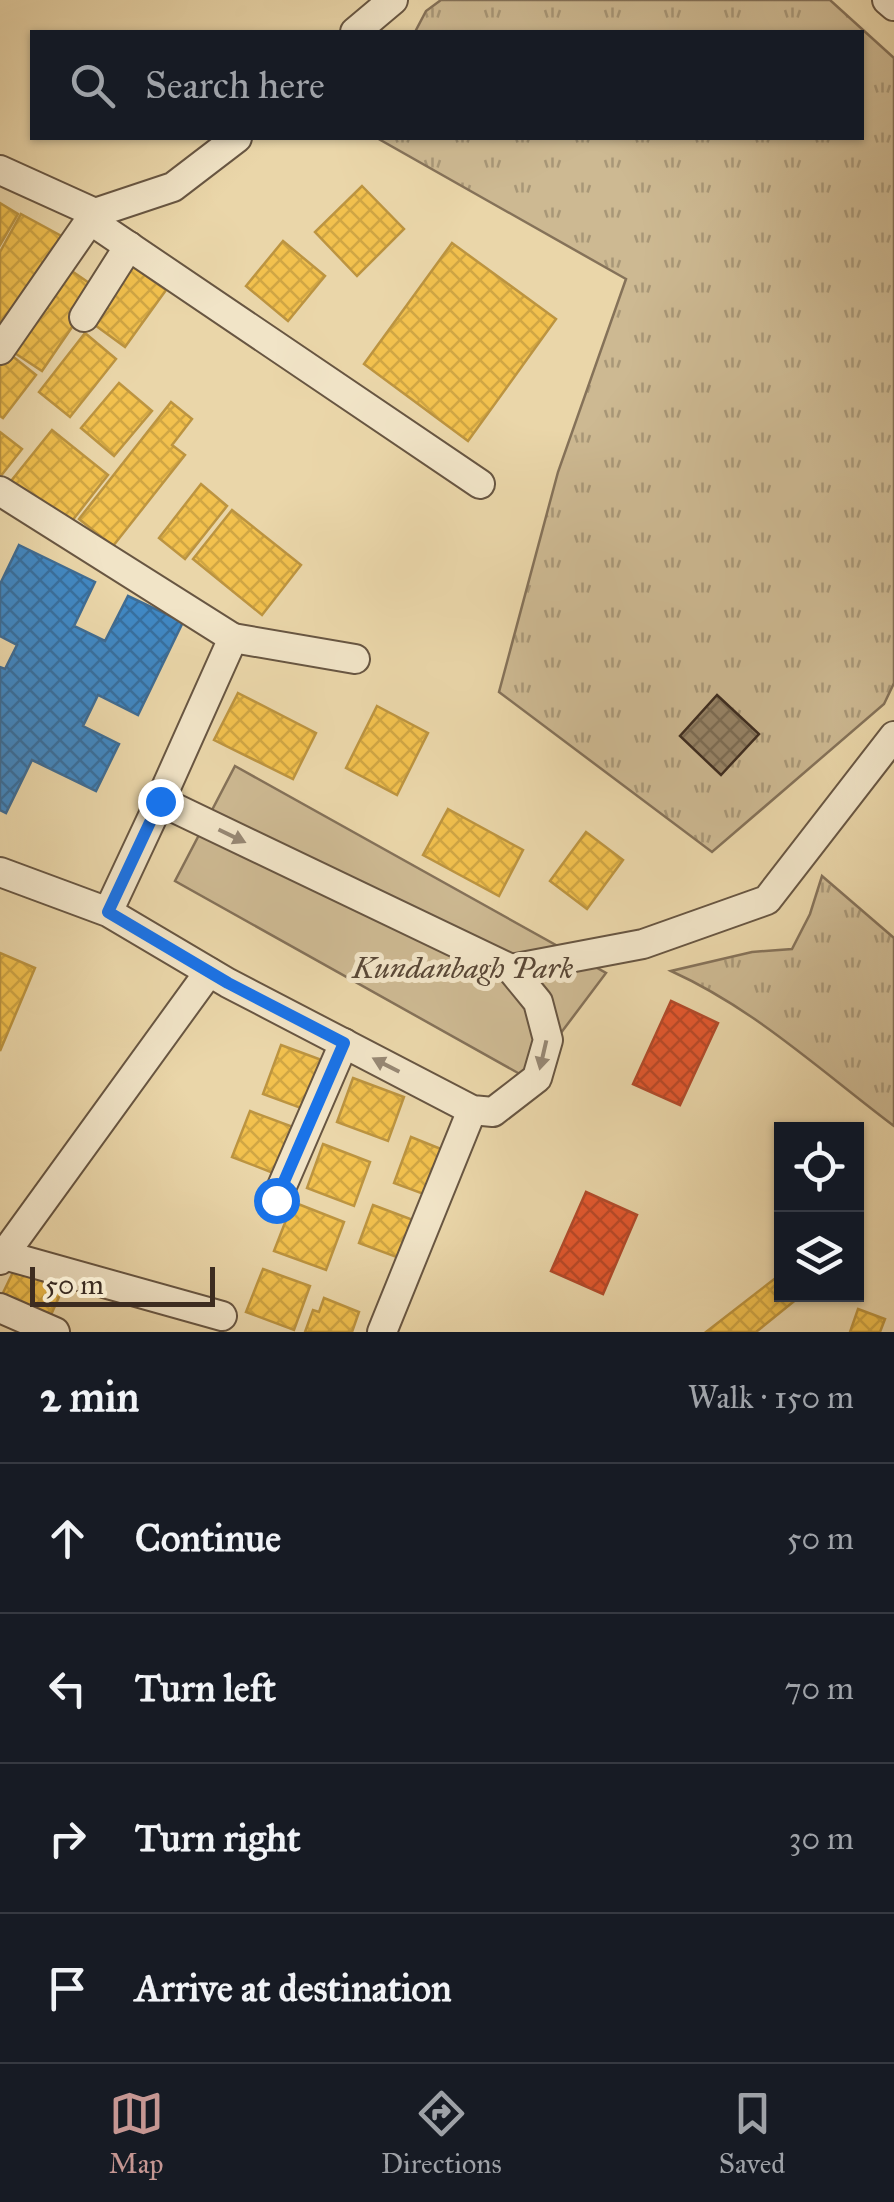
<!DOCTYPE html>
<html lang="en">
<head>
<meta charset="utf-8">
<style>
	body { margin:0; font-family:"IM FELL Great Primer",serif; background:#242831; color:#f1f3f6 }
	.controls { position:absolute; right:30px; bottom:30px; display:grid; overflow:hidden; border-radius:0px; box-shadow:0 2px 8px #0004 }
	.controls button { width:90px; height:90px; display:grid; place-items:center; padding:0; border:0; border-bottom:2px solid #363941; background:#171b24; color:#f1f3f6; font:50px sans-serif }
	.scale { position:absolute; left:30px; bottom:25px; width:185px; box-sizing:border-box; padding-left:10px; border:5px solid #3d2c20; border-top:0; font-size:28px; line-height:35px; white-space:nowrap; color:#3d2c20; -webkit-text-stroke:8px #f1e4c7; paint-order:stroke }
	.stop { position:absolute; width:30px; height:30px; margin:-22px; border:8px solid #1a73e8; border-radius:50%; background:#fff }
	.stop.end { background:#1a73e8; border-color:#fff; box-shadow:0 2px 10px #0008 }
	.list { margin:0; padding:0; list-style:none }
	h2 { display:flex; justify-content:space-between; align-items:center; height:130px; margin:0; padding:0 40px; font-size:42px }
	h2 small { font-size:32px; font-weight:400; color:#9ea1a6 }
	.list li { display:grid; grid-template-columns:65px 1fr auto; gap:30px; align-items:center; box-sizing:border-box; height:150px; padding:0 40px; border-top:2px solid #363941 }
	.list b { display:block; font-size:38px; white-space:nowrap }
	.list em { font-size:32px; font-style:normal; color:#9ea1a6 }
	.icon { flex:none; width:55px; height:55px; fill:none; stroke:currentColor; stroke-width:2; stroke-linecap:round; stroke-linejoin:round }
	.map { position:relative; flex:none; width:894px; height:1332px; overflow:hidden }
	.search { position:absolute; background:#171b24; box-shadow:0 2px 8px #0004; left:30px; right:30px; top:30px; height:110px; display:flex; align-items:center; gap:25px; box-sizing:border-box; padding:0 35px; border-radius:0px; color:#9ea1a6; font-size:38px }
	.sheet { height:730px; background:#171b24 }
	nav { display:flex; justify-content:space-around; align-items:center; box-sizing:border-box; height:140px; border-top:2px solid #363941; background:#171b24; font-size:28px; color:#9ea1a6 }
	nav a { display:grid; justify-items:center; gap:5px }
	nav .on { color:#c59692 }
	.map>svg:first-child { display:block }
	.grass { fill:url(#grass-tufts); stroke:#857259; stroke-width:2.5 }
	.green { fill:#cdb992; stroke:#857259; stroke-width:2.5 }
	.homes { fill:url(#homes-cross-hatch); stroke:#bc9440; stroke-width:2.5 }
	.shops { fill:url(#shops-cross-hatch); stroke:#b24a2a; stroke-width:2.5 }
	.schools { fill:url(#schools-cross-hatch); stroke:#3e6c94; stroke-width:2.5 }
	.building { fill:url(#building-cross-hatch); stroke:#3d2c20; stroke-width:2.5 }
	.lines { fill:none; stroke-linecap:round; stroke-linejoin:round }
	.minor-casing { stroke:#685642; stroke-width:32 }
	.minor { stroke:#f1e4c7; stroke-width:28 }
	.oneway { fill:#978874 }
	.route { stroke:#1a73e8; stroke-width:12 }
	.labels { text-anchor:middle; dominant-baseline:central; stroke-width:10; stroke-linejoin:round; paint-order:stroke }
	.park-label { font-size:30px; font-style:italic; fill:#5a4837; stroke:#f1e4c7 }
</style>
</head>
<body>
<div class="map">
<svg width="894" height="1332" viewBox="0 0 894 1332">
	<defs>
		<pattern id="grass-tufts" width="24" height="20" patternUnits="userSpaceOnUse" patternTransform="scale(2.5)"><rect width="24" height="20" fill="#cdb992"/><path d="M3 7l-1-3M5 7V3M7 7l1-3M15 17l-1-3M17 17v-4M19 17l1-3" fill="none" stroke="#a89777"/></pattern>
		<pattern id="homes-cross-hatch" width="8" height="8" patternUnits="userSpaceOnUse" patternTransform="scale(2.5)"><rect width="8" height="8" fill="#f2c14e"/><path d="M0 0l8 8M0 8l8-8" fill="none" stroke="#d0a644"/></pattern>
		<pattern id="shops-cross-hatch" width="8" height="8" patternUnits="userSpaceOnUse" patternTransform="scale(2.5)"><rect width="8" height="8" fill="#e4572e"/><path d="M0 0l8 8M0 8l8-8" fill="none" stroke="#ba4827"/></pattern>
		<pattern id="schools-cross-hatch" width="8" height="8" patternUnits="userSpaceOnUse" patternTransform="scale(2.5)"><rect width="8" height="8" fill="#3f88c5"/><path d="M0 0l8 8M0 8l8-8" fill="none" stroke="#366fa0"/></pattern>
		<pattern id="building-cross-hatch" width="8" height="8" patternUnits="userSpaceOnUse" patternTransform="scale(2.5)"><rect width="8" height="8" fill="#978467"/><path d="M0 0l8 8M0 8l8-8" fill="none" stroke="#7c6c54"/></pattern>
	</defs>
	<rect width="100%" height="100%" fill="#ead6a9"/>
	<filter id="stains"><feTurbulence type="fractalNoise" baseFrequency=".002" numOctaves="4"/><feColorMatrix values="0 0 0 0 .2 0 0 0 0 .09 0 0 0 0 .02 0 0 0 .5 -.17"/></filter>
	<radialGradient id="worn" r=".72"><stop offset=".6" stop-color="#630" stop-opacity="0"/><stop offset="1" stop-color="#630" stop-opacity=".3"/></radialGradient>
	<!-- grass -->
	<g class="grass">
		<path d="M441 0H830L894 58V683L884 704 712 852 499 692 558 472 626 279 377 138H862V32H415L426 11Z"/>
		<path d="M822 876 894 938V1126C821 1071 755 1009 671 971L752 952 792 949 810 914Z"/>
	</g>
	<!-- green -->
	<path class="green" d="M235 766 606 973 527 1078 175 881Z"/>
	<!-- homes -->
	<g class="homes">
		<path d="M362 186 404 229 357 276 315 232Z"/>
		<path d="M0 203 18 214 0 245Z"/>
		<path d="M21 214 65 238 0 333V252Z"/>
		<path d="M283 241 325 276 288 321 246 286Z"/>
		<path d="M452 243 556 319 468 441 364 364Z"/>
		<path d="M129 264 166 290 125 347 88 320Z"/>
		<path d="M63 265 98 289 42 371 7 348Z"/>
		<path d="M85 333 116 359 70 417 39 392Z"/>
		<path d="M6 351 36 375 3 418 0 416V359Z"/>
		<path d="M119 383 152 411 114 456 81 428Z"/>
		<path d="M171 402 192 419 172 445 185 455 113 546 79 519Z"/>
		<path d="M52 430 108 475 68 526 11 481Z"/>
		<path d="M0 432 22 449 0 477Z"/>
		<path d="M201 484 227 506 185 559 159 538Z"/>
		<path d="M232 510 301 565 262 615 193 559Z"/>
		<path d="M238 693 316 733 293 779 214 740Z"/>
		<path d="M377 706 428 733 397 795 346 768Z"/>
		<path d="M448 809 523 850 499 896 423 855Z"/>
		<path d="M586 832 623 860 587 909 550 881Z"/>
		<path d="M0 953 35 968 0 1051Z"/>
		<path d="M281 1045 327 1062 309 1111 263 1094Z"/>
		<path d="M353 1078 404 1097 388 1141 337 1122Z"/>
		<path d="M250 1111 293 1127 276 1174 232 1157Z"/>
		<path d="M411 1137 446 1151 429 1196 394 1183Z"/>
		<path d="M323 1144 370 1162 354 1206 307 1188Z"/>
		<path d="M293 1202 344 1222 326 1270 274 1251Z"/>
		<path d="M373 1205 413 1220 399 1258 359 1243Z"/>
		<path d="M16 1266 63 1288 46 1326 0 1299Z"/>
		<path d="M263 1269 310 1286 294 1330 246 1312Z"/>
		<path d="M782 1273V1294H803L756 1332H706Z"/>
		<path d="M324 1298 359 1312 352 1332H305L313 1310 319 1312Z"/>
		<path d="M858 1309 885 1319 880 1332H850Z"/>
	</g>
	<!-- shops -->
	<g class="shops">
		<path d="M671 1001 718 1023 680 1105 633 1084Z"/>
		<path d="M586 1192 637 1215 603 1294 551 1271Z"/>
	</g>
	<!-- schools -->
	<path class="schools" d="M19 545 95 582 74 626 105 641 128 596 183 622 138 715 98 695 83 726 119 744 96 791 32 760 6 813 0 810V667L5 669 17 645 0 636V584Z"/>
	<!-- building -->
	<path class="building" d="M717 695 759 734 721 775 680 736Z"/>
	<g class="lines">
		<!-- minor casing -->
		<g class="minor-casing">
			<g id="minor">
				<path d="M887 0 894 6"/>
				<path d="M355 32 393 0"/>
				<path d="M0 170 95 213 173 187 237 138"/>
				<path d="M90 220 480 484"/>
				<path d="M84 317 129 246"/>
				<path d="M0 350 95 213"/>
				<path d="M0 491 233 638"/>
				<path d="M160 801 233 638 355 659"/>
				<path d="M0 872 108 912 228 983 472 1110 493 1112 537 1078 548 1040 538 1002 511 969 160 801 108 912"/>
				<path d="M511 969 643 944 767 900 894 736"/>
				<path d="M276 1200 344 1043"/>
				<path d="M4 1255 222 1316"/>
				<path d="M0 1260 209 972"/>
				<path d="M0 1308 55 1332"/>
				<path d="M382 1332 472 1110"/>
			</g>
		</g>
		<!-- minor -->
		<use href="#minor" class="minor"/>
	</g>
	<!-- one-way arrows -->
	<defs><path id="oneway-solid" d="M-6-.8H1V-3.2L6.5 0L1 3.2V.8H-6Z" transform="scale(2.5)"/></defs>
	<g class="oneway">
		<use href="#oneway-solid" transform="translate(232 836) rotate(26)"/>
		<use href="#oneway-solid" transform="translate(543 1055) rotate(103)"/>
		<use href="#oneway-solid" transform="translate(386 1065) rotate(-153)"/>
	</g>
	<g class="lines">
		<!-- route -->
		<path class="route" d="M160 801 108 912 228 983 344 1043 276 1200"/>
	</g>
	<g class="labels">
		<!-- park labels -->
		<g class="park-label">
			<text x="463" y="968">Kundanbagh Park</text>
		</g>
	</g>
	<rect width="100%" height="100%" filter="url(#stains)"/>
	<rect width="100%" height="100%" fill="url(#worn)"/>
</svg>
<div class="controls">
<button><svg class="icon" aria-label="locate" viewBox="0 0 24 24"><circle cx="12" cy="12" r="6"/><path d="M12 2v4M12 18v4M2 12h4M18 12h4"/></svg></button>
<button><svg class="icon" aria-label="layers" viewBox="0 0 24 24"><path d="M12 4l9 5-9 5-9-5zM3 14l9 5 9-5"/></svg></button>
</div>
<div class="scale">50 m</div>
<div class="stop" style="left:276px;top:1200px"></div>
<div class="stop end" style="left:160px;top:801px"></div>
<div class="search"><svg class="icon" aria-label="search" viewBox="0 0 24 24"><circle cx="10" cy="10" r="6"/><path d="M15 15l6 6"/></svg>Search here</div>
</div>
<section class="sheet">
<h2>2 min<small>Walk · 150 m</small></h2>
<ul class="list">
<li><svg class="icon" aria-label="ahead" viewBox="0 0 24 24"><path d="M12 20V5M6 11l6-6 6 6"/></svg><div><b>Continue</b></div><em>50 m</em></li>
<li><svg class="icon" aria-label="left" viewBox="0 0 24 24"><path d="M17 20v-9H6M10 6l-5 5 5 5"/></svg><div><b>Turn left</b></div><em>70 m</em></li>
<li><svg class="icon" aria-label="right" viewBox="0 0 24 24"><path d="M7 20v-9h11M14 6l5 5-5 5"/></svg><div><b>Turn right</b></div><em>30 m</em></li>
<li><svg class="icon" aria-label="arrive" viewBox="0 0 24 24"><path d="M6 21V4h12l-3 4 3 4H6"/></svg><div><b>Arrive at destination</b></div></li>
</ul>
</section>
<nav>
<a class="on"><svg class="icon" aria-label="map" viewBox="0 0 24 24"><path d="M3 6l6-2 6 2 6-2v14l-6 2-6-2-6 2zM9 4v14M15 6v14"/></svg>Map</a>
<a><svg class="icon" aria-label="directions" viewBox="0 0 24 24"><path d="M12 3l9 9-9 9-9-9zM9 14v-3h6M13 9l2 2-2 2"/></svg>Directions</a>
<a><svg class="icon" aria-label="saved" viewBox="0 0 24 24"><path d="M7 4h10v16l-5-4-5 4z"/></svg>Saved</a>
</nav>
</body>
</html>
